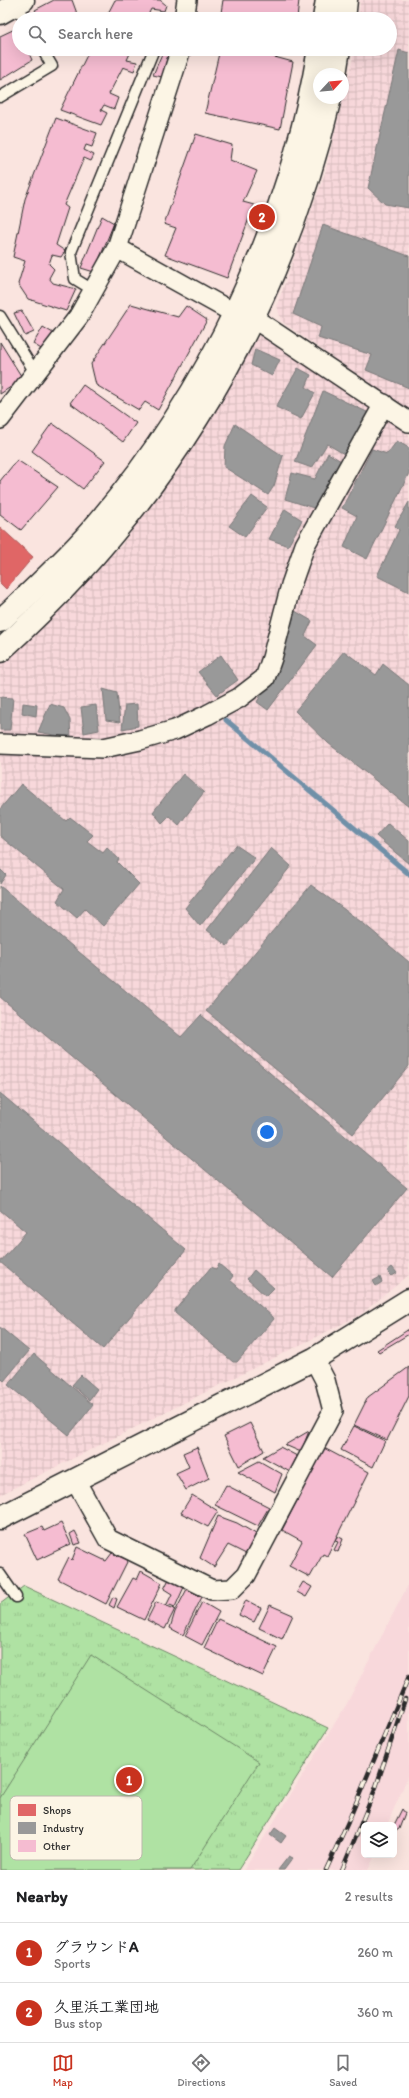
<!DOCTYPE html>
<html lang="en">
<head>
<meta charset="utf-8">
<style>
	body { margin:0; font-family:Itim,"Klee One",sans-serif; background:#f6f6f6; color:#202124 }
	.controls { position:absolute; right:12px; bottom:12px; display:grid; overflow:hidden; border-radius:6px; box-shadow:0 4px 16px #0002 }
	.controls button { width:36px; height:36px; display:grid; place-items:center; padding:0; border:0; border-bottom:1px solid #e0e0e0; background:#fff; color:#202124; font:20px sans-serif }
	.compass { position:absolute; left:313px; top:68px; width:36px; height:36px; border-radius:50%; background:#fff; box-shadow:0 4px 16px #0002; rotate:64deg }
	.you { position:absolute; left:267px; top:1132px; width:14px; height:14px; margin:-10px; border:3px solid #fff; border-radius:50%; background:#1a73e8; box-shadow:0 0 0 6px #1a73e833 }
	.badge { display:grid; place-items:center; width:26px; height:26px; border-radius:50%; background:#c8321e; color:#fff; font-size:13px; font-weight:700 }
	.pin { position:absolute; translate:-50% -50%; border:2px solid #fff; box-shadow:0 1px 4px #0006 }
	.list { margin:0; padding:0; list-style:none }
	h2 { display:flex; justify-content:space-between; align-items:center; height:52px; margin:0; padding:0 16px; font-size:17px }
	h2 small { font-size:13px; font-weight:400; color:#757577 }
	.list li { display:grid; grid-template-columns:26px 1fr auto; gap:12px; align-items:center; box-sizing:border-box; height:60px; padding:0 16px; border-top:1px solid #e0e0e0 }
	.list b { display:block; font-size:15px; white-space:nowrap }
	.list p { margin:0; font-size:13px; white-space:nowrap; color:#757577 }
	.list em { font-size:13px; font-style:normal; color:#757577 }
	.icon { flex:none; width:22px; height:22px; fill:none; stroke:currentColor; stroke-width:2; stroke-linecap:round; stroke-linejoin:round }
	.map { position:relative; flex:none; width:409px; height:1870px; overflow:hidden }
	.search { position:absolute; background:#fff; box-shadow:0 4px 16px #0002; left:12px; right:12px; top:12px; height:44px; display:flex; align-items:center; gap:10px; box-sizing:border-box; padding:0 14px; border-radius:22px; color:#757577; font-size:15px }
	.sheet { height:172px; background:#fff }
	nav { display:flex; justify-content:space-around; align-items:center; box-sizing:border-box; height:56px; border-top:1px solid #e0e0e0; background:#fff; font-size:11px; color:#757577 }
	nav a { display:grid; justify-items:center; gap:2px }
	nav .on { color:#c8321e }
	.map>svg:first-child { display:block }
	.built { fill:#f8d8db }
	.industrial { fill:url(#industrial-grid) }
	.park { fill:url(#park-tufts); stroke:#6d8667 }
	.pitch { fill:#afe2a3; stroke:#6d8667 }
	.shops { fill:#e06666; stroke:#aa5454 }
	.industry { fill:#999; stroke:#787878 }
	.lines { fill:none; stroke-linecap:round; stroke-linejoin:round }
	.stream { stroke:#6f90a8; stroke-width:5 }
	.building { fill:#f5bcd1; stroke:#2b2b2b }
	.lane-casing { stroke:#2b2b2b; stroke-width:13 }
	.street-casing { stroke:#2b2b2b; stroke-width:22 }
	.secondary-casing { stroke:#2b2b2b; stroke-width:25 }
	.lane { stroke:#fcf5e5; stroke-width:10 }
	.street { stroke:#fcf5e5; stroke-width:19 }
	.secondary { stroke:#fcf5e5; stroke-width:22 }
	.rail-casing { stroke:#2b2b2b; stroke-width:4.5 }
	.rail { stroke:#fcf5e5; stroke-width:3; stroke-dasharray:9; stroke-linecap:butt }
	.key { fill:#fcf5e5; stroke:#bdb8ad; stroke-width:1 }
	.key-label { font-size:11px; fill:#2b2b2b }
</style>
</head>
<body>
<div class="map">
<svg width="409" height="1870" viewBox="0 0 409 1870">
	<defs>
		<pattern id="industrial-grid" width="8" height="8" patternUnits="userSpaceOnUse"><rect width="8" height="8" fill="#f8d8db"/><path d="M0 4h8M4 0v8" fill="none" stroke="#d5babc"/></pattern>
		<pattern id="park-tufts" width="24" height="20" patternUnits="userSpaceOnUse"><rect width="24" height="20" fill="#afe2a3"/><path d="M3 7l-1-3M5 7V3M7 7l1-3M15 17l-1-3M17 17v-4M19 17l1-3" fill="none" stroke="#97c28c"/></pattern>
	</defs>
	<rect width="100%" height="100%" fill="#fae4df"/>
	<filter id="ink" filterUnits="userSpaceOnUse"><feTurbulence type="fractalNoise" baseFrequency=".025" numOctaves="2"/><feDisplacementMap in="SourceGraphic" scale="8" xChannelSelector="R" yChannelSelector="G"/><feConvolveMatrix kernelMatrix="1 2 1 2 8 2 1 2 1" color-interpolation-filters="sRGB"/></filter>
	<g filter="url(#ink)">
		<!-- built -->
		<path class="built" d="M409 1583V1774L387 1825H364V1855H375L368 1870H244L346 1705Z"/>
		<!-- industrial -->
		<g class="industrial">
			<path d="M360 0H409V411L281 321 277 305 325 173 355 49H390V19H359Z"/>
			<path d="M262 331 409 435V1275L360 1315 0 1495V658L121 546 184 455Z"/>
		</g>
		<!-- park -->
		<path class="park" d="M24 1586 328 1728 238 1870H0V1604Z"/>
		<!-- pitch -->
		<path class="pitch" d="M91 1655 259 1762 190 1870H0V1798Z"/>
		<!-- shops -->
		<path class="shops" d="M0 527 33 557 6 589 0 583Z"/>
		<!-- industry -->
		<g class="industry">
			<path d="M399 50 409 53V208L385 204 368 188Z"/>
			<path d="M323 225 409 256V388L366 370 372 355 318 338 321 327 293 314Z"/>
			<path d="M255 349 280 360 272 376 251 365Z"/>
			<path d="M298 368 311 375 306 387 315 393 301 419 276 407Z"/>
			<path d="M323 391 369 413 344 454 327 444 312 468 295 462Z"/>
			<path d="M235 424 283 456 274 486 268 495 224 467 225 446Z"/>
			<path d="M397 441 409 448V473L367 559 344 547 357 516 342 508 372 449 387 454Z"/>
			<path d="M328 453 341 461 317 509 285 499 292 473 315 479Z"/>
			<path d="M252 496 267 507 245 537 229 526Z"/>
			<path d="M409 502V592L377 576 399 530 395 526Z"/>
			<path d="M285 509 302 520 288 546 269 539Z"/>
			<path d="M295 611 312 621 305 636 317 645 268 710 257 702 281 661Z"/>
			<path d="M344 651 376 675 383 664 409 685V807L328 743 295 711Z"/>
			<path d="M221 655 238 680 217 695 198 672Z"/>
			<path d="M103 689 117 693 120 722 106 720Z"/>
			<path d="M0 697 13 698 10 730H0Z"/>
			<path d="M23 703 37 705 36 716 22 713Z"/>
			<path d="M50 704 64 708 70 720 71 738 38 732Z"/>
			<path d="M137 704 138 726 122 729 125 705Z"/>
			<path d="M96 705 99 730 84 733 81 707Z"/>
			<path d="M183 774 204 792 179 825 169 816 162 823 153 812Z"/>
			<path d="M21 784 66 821 70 817 93 835 87 841 103 853 107 848 119 859 117 862 139 884 103 926 85 909 77 918 57 901 64 889 0 836V809Z"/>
			<path d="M388 823 409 841V864L376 836Z"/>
			<path d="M236 845 255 858 200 926 185 908Z"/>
			<path d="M271 848 291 866 227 946 207 930Z"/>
			<path d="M0 869 6 875 0 884Z"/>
			<path d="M311 885 364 924 409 962V1066L353 1134 206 1011Z"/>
			<path d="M0 886 181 1037 201 1015 407 1188 332 1277 0 997Z"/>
			<path d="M0 1093 186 1250 103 1349 0 1262 26 1232 0 1210Z"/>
			<path d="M219 1264 233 1276 230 1280 273 1317 274 1319 237 1362H233L175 1313V1310L211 1267 216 1269Z"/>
			<path d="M392 1267 397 1273 392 1276 387 1271Z"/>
			<path d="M254 1270 274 1288 266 1296 247 1279Z"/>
			<path d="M380 1277 382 1282 376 1286 373 1281Z"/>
			<path d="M0 1327 29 1351 4 1381 0 1377Z"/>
			<path d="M34 1354 93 1405 69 1435 8 1385Z"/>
			<path d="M81 1375 97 1389 89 1400 72 1385Z"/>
			<path d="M275 1828 286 1836 281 1843 270 1835Z"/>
			<path d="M289 1856 293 1858 284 1870H278Z"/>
		</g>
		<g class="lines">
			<!-- stream -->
			<path class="stream" d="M226 720 409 874"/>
		</g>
		<!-- building -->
		<g class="building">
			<path d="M54 0H72L79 19H40L35 10Z"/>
			<path d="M115 0H160L166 5 164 11 151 9 146 19H105Z"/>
			<path d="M223 0H299L297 19H258L221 13Z"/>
			<path d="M17 28 19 33V49H27L32 60 0 80V36Z"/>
			<path d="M90 49H132L127 60 137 62 134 71 123 67 109 94 118 98 114 109 104 105 101 110 107 113 101 125 60 110Z"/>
			<path d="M164 49 169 52 162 77 153 75Z"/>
			<path d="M220 49H245L293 62 280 129 205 113Z"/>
			<path d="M56 118 97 133 92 147 86 145 84 150 94 155 91 161 84 158 64 205 68 208 56 245 65 251 61 257 52 255 49 264 54 269 49 278 53 283 76 289 66 311 28 299 18 284 25 261 13 257 25 199Z"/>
			<path d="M196 134 232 145 230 160 257 171 243 202 254 205 227 278 165 255 176 228 164 224Z"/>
			<path d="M102 216 114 223 94 272 81 268Z"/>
			<path d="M131 304 178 317 186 306 207 320 158 410 145 402 139 410 96 385 91 364Z"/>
			<path d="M22 311 34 332 25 336 14 313Z"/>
			<path d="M43 327 53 333 43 350 33 344Z"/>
			<path d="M0 342 23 379 0 394Z"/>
			<path d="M83 385 136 423 123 442 70 403Z"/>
			<path d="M52 423 105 461 83 489 32 451Z"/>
			<path d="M17 460 58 487 21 530 0 514V481Z"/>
			<path d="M409 1329V1334L379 1352 377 1350Z"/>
			<path d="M409 1367V1396L387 1440 354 1425 368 1397Z"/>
			<path d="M250 1423 264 1451 239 1466 224 1436Z"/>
			<path d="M354 1426 385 1441 373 1467 341 1450Z"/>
			<path d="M309 1431 301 1452 285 1445Z"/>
			<path d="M197 1447 209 1478 186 1490 176 1473 189 1467 183 1453Z"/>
			<path d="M280 1447 297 1456 290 1472 263 1457Z"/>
			<path d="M324 1448 369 1472 327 1556 323 1554 310 1577 289 1566 302 1541 282 1530Z"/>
			<path d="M259 1461 282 1474 275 1492 238 1472Z"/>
			<path d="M226 1485 269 1507 258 1526 215 1505Z"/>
			<path d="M192 1495 218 1511 208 1527 181 1513Z"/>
			<path d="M218 1516 237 1523 256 1534 246 1554 228 1545 214 1567 200 1558Z"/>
			<path d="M61 1523 71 1544 37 1560 25 1534 42 1527 44 1531Z"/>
			<path d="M75 1531 81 1543 74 1545 70 1534Z"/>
			<path d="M337 1536 343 1539 338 1552 334 1550 338 1542 335 1541Z"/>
			<path d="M77 1547 106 1561 112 1553 128 1560 106 1604 58 1579 69 1557 72 1560Z"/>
			<path d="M141 1571 162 1583 144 1620 117 1607 133 1578 137 1580Z"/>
			<path d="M169 1579 184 1587 175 1607 167 1604 172 1594 164 1589Z"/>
			<path d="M303 1582 312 1587 306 1597 297 1592Z"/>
			<path d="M187 1589 202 1597 183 1635 170 1628 175 1612Z"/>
			<path d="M113 1597 117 1599 114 1608 109 1605Z"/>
			<path d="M246 1600 261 1608 254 1622 239 1615Z"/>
			<path d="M156 1602 175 1609 165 1629 147 1620Z"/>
			<path d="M202 1602 219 1612 202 1645 185 1636Z"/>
			<path d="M270 1605 293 1615 282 1639 259 1628Z"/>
			<path d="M218 1619 277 1647 263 1676 204 1648Z"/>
			<path d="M402 1809 405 1813 399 1829 396 1831 394 1829V1825Z"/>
		</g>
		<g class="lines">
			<!-- lane casing -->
			<g class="lane-casing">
				<g id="lane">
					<path d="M16 4 24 19"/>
					<path d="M0 97 52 66 42 49"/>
					<path d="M93 290 75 279 71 252 154 49"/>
					<path d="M0 316 36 374"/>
					<path d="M0 1574 16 1597"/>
				</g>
			</g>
			<!-- street casing -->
			<g class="street-casing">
				<g id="street">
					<path d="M184 19 187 0"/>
					<path d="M117 248 181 49"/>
					<path d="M0 419 79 316 117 248 234 313 253 318 409 422"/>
					<path d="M0 744 103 748 140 740 175 730 207 715 239 698 265 678 272 658 291 585 305 545 384 404"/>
					<path d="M75 1480 108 1539 212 1590 232 1589 246 1575 333 1411 325 1380 314 1359"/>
				</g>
			</g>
			<!-- secondary casing -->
			<g class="secondary-casing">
				<g id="secondary">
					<path d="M0 13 23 0"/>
					<path d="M324 19 327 0"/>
					<path d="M344 19 346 0"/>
					<path d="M335 74 339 49"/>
					<path d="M0 621C31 592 63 563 91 531 208 396 290 226 319 49"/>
					<path d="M0 651C166 501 279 317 330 98"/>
					<path d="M0 1518 314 1359 409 1300"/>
				</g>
			</g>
			<!-- lane -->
			<use href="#lane" class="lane"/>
			<!-- street -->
			<use href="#street" class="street"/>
			<!-- secondary -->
			<use href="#secondary" class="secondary"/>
			<!-- rail casing -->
			<g class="rail-casing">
				<g id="rail">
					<path d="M326 1870 348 1822 409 1676"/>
					<path d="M342 1870 376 1787 405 1699"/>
				</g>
			</g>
			<!-- rail -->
			<use href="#rail" class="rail"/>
		</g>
	</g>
	<!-- legend -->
	<rect x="10" y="1796" width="132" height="64" rx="6" class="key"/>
	<rect x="18" y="1804" width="18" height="12" fill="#e06666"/>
	<rect x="18" y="1822" width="18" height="12" fill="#999"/>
	<rect x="18" y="1840" width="18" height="12" fill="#f5bcd1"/>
	<g class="key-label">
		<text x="43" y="1814">Shops</text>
		<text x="43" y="1832">Industry</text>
		<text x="43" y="1850">Other</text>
	</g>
</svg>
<div class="controls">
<button><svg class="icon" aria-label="layers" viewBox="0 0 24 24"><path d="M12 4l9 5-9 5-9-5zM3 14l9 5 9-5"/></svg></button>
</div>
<svg class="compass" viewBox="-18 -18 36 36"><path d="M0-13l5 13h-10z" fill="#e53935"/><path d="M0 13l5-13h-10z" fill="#757577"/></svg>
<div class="you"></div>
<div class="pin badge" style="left:129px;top:1780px">1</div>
<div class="pin badge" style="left:262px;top:217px">2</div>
<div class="search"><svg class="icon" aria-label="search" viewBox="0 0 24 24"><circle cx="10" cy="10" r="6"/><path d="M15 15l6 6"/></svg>Search here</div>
</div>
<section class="sheet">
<h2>Nearby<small>2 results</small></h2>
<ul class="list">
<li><span class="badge">1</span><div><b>グラウンドA</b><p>Sports</p></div><em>260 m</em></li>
<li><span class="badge">2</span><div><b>久里浜工業団地</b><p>Bus stop</p></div><em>360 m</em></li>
</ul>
</section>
<nav>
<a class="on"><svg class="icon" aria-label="map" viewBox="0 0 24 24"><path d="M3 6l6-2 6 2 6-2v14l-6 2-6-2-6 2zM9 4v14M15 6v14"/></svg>Map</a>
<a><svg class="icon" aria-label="directions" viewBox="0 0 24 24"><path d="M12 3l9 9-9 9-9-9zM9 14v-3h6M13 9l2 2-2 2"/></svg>Directions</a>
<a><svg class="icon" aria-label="saved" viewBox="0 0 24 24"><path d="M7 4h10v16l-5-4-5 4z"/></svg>Saved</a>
</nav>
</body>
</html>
